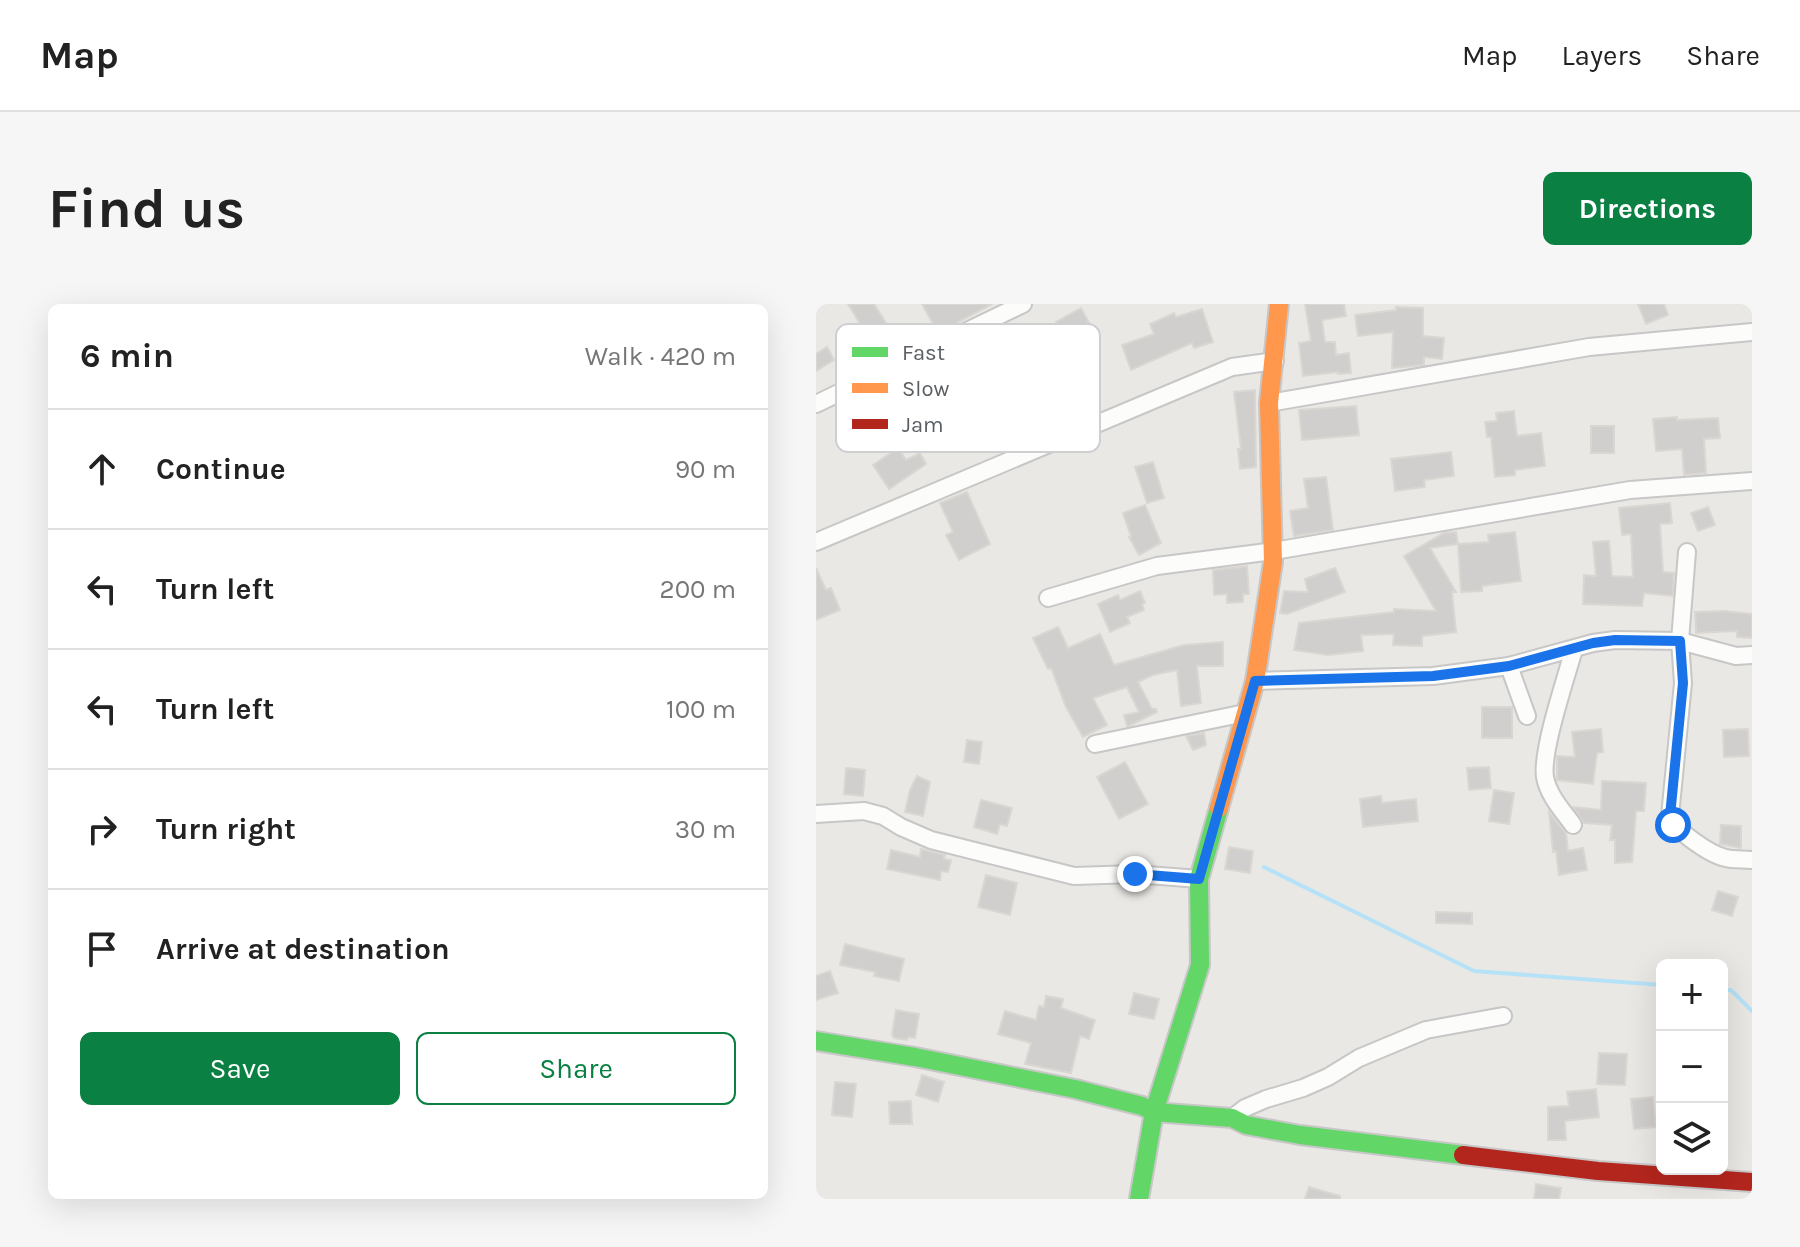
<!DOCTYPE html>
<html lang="en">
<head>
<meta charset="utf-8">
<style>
	body { margin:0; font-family:Karla,sans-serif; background:#f6f6f6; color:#222 }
	.controls { position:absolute; right:24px; bottom:24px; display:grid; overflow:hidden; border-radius:12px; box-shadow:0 8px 32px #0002 }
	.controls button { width:72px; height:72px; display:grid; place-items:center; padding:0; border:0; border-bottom:2px solid #e0e0e0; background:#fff; color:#222; font:40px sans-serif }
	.stop { position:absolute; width:24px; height:24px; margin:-18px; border:6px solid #1a73e8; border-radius:50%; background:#fff }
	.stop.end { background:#1a73e8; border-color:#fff; box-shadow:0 2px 8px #0008 }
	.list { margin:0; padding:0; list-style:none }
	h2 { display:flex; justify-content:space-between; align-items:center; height:104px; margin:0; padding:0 32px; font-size:34px }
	h2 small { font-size:26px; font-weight:400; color:#767676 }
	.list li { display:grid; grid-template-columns:52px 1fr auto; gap:24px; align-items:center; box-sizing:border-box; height:120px; padding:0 32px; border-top:2px solid #e0e0e0 }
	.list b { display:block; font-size:30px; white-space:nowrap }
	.list em { font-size:26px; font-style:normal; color:#767676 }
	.actions { display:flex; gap:16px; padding:24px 32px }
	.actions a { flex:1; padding:18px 0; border:2px solid #0b8043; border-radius:12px; text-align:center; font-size:28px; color:#0b8043 }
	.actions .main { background:#0b8043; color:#fff }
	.icon { flex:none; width:44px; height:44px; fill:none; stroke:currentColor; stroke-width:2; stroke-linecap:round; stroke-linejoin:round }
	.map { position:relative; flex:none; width:936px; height:895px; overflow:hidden; border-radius:12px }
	header { display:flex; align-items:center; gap:48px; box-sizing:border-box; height:112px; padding:0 40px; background:#fff; border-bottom:2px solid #e0e0e0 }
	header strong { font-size:38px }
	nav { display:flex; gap:44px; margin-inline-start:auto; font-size:28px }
	.intro { display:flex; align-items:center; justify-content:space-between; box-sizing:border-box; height:192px; padding:0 48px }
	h1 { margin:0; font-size:56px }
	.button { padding:20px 36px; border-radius:12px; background:#0b8043; color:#fff; font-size:28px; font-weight:700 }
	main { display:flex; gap:48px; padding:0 48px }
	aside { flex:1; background:#fff; border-radius:12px; box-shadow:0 8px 32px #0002 }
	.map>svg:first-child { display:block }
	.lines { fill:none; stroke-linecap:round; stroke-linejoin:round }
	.stream { stroke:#b6e2f7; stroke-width:4 }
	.building { fill:#d1cfcd; stroke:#dad7d3; stroke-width:2 }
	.street-casing { stroke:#c6c7c6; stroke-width:20 }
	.fast-casing { stroke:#c7c7c7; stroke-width:22 }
	.slow-casing { stroke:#c7c7c7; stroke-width:22 }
	.jam-casing { stroke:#c7c7c7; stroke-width:22 }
	.street { stroke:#fcfcfb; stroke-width:16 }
	.fast { stroke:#63d668; stroke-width:18 }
	.slow { stroke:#ff974d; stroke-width:18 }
	.jam { stroke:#b3261e; stroke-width:18 }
	.route { stroke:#1a73e8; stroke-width:10 }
	.key { fill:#fff; stroke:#cdcfd0; stroke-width:2 }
	.key-label { font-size:22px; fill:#595e63 }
</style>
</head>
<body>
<header>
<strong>Map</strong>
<nav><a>Map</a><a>Layers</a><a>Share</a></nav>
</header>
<div class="intro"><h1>Find us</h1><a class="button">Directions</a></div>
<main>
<aside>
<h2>6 min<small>Walk · 420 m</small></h2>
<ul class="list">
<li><svg class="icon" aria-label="ahead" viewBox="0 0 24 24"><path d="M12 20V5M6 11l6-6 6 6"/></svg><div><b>Continue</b></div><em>90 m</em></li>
<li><svg class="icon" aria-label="left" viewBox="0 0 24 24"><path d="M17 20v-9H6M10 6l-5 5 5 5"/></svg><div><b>Turn left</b></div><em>200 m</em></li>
<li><svg class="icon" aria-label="left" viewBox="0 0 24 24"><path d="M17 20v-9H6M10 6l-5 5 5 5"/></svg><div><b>Turn left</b></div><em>100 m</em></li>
<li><svg class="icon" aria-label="right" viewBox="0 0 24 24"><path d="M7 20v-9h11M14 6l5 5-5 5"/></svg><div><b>Turn right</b></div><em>30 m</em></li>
<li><svg class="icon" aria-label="arrive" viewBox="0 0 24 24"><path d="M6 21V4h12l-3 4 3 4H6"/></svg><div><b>Arrive at destination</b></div></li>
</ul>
<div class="actions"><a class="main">Save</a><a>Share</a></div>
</aside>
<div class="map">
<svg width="936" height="895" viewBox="0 0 936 895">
	<rect width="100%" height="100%" fill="#eae8e4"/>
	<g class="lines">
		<!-- stream -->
		<g class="stream">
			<path d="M448 563 658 667 846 681"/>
			<path d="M906 686H915L936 707"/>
		</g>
	</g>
	<!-- building -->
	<g class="building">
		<path d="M32 0H58L79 33 59 45Z"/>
		<path d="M106 0H176L122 29Z"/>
		<path d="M489 0H528L530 12 506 16 509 38H519L520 51 533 49 535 69 522 70V68L487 72 483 39 495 37Z"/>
		<path d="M822 0H848L852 11 830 20Z"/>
		<path d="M580 3 607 4V32L628 34 626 55 608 53V61L576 64 577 28 542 32 539 11 580 6Z"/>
		<path d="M265 4 284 39 259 52 240 18Z"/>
		<path d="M386 5 397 38 378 44 376 39 315 66 306 41 338 30 334 20 358 9 360 13Z"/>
		<path d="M11 43 18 56 0 67V50Z"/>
		<path d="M439 86 440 163 424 165 422 145H425L418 88Z"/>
		<path d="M540 102 543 131 486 136 483 106Z"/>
		<path d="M698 107 701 132 725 129 729 162 699 166V171L679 173 675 133H671L669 118 681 117 680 109Z"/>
		<path d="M861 113V116L902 114 904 134 888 135 890 169 868 171 866 145 840 147 837 115Z"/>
		<rect x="775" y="122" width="23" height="27"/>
		<path d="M82 144 90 156 104 149 110 160 73 185 57 161Z"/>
		<path d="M635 148 638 172 608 176 609 183 579 187 575 155Z"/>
		<path d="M337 158 348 194 331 199 319 163Z"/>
		<path d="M510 173 517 226 478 232 474 207 492 204 488 175Z"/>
		<path d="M151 188 174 240 143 256 130 231 137 228 124 199Z"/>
		<path d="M854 199 856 219 844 220 847 268 858 269 857 292 828 289 826 302 767 300 768 271 780 272 777 238 793 237 796 272 817 273 815 230 806 231 803 204Z"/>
		<path d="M329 201 345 239 323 251 313 233 315 232 307 209Z"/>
		<path d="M892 203 899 221 882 227 875 209Z"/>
		<path d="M640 228 642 240 614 244 640 288H636L640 328 606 332V342L577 341 578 330 545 331 547 347 512 351 478 346 483 319 578 308V305L620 307 588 252 628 229Z"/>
		<path d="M699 228 705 277 666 282V287L645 288 642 240 673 238 672 231Z"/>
		<path d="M431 262 433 290H427V298L411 299V290L398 291 397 266Z"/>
		<path d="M0 264 10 286 15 284 24 306 0 316Z"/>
		<path d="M519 264 529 288 471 310 464 309 468 287 492 288 489 275Z"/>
		<path d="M324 287 329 299 326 300 328 306 311 313 314 319 294 328 282 300 302 291 304 296Z"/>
		<path d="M908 307 936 310V334L921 333V327L880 329 879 308Z"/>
		<path d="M242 323 252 344 284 330 298 361 368 341 407 338V362H381L385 399 365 402 361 366 337 371 322 378 336 405H340L341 408 313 422H311L308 411 323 408 311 383 277 394 291 421 267 433 250 403 235 364 232 365 217 334Z"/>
		<rect x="666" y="403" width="30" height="31"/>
		<path d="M785 425 787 448 781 449 777 480 741 476V452L759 453 756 428Z"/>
		<path d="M932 425 933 452 908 453 907 426Z"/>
		<path d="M388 429 390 441 377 446 370 432Z"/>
		<path d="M151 436 166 438 163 460 148 458Z"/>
		<path d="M309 458 332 500 303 515 281 473Z"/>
		<path d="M673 463 675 484 653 486 651 464Z"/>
		<path d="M30 464 49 466 47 492 28 490Z"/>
		<path d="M101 472 114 478 107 512 89 508 94 486Z"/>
		<path d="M786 477 830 479 828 507H820L816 558 799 559V536H794L796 521 768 519 757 503 785 506Z"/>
		<path d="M678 486 698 489 693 520 673 517Z"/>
		<path d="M565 492 566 499 600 495 602 517 547 523 544 495Z"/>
		<path d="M165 496 196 504 191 522 184 520 181 530 158 523Z"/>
		<path d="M733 508 750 529 752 547 767 544 771 566 743 571 740 547 737 548Z"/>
		<path d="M905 521 925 522V544L904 540Z"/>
		<path d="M413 543 437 547 434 569 409 565Z"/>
		<path d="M105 545 129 551 128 555 135 556 132 568 125 567 124 576 71 565 75 546 104 553Z"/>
		<path d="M170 571 201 579 194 611 162 603Z"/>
		<path d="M902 587 922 593 916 612 896 606Z"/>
		<path d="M620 608 656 609V620L620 619Z"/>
		<path d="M29 640 88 655 83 677 58 672 59 668 24 661Z"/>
		<path d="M14 667 22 689 0 696V672Z"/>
		<path d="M318 689 343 695 338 715 313 710Z"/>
		<path d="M230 692 247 695 245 704 279 716 273 735 264 732 255 769 209 760 215 739 182 730 189 707 220 716 223 702 228 703Z"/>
		<path d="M80 706 103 710 99 734 92 733 91 736 78 734 76 731Z"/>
		<path d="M783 749 811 750 809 781 781 780Z"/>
		<path d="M106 771 128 778 122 798 100 791Z"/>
		<path d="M19 778 40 780 36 813 16 811Z"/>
		<path d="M780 785 783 813 749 817 750 836H732V803L753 802 751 788Z"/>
		<path d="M837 793 840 823 818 825 815 795Z"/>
		<path d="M95 797 96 820H74L73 798Z"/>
		<path d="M720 880 745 884 743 895H718Z"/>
		<path d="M493 883 524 892V895H489Z"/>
	</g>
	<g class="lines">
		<!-- street casing -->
		<g class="street-casing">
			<g id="street">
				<path d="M453 99 773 43 936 28"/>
				<path d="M0 100 207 0"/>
				<path d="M0 238 416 63 459 57"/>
				<path d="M871 248 864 337 867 379 854 512C859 527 895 551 910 554 918 556 928 555 936 556"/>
				<path d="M232 294 341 262 458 247 814 186 936 177"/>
				<path d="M693 362 711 412"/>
				<path d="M439 377 617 372 693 362 777 339 799 336 864 337 920 352 936 351"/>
				<path d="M279 440 429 409"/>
				<path d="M0 510 48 507 67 512 85 523 115 536 258 572 319 570 383 575"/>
				<path d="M757 521C747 507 732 491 729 473 725 447 750 374 758 345"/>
				<path d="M416 814 429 804 450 795 487 784 512 773 543 754 610 726 687 712"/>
			</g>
		</g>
		<!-- fast casing -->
		<g class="fast-casing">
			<g id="fast">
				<path d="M0 737 99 753 259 785 326 802 338 808 416 814 430 821 484 831 647 851"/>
				<path d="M323 895 338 808 384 661 383 575 403 504"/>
			</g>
		</g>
		<!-- slow casing -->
		<g class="slow-casing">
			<path id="slow" d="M403 504 439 377 457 258 453 99 463 0"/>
		</g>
		<!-- jam casing -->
		<g class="jam-casing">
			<path id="jam" d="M647 851 782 867 936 878"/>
		</g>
		<!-- street -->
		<use href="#street" class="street"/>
		<!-- fast -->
		<use href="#fast" class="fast"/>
		<!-- slow -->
		<use href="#slow" class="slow"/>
		<!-- jam -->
		<use href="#jam" class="jam"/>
	</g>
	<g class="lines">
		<!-- route -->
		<path class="route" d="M319 570 383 575 439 377 617 372 693 362 777 339 799 336 864 337 867 379 854 512 857 521"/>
	</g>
	<!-- legend -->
	<rect x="20" y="20" width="264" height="128" rx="12" class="key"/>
	<rect x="36" y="43" width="36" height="10" fill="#63d668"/>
	<rect x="36" y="79" width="36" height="10" fill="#ff974d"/>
	<rect x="36" y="115" width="36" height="10" fill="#b3261e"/>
	<g class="key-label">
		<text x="86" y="56">Fast</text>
		<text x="86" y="92">Slow</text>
		<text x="86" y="128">Jam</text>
	</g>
</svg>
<div class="controls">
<button>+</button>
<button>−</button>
<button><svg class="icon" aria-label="layers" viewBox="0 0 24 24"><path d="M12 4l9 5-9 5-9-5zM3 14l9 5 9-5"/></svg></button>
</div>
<div class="stop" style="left:857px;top:521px"></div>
<div class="stop end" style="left:319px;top:570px"></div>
</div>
</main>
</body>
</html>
